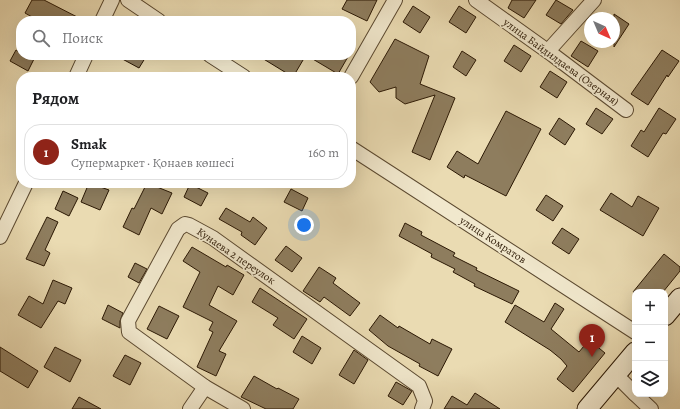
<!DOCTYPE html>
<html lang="ru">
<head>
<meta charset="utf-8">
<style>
	body { margin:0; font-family:Alegreya,serif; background:#f6f6f6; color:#202124 }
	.controls { position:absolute; right:12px; bottom:12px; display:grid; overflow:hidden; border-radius:8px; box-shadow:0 4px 16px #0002 }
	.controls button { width:36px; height:36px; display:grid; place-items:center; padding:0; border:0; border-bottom:1px solid #e0e0e0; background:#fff; color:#202124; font:20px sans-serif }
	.compass { position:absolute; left:584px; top:12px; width:36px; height:36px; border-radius:50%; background:#fff; box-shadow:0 4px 16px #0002; rotate:136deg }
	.you { position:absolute; left:304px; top:225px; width:14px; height:14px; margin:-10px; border:3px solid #fff; border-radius:50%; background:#1a73e8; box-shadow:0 0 0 6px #1a73e833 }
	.badge { display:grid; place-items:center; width:26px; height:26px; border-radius:50%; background:#8f2418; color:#fff; font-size:13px; font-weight:700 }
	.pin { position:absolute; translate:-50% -33px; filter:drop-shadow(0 1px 2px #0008) }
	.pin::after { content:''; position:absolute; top:21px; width:14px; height:12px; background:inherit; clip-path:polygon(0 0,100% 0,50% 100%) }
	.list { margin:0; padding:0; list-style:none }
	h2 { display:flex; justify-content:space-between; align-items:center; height:52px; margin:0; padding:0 16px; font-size:17px }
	h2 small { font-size:13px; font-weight:400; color:#757577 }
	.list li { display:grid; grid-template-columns:26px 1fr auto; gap:12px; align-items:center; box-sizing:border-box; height:56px; margin:0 8px 8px; padding:0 8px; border:1px solid #e0e0e0; border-radius:16px }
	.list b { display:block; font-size:15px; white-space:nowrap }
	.list p { margin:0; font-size:13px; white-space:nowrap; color:#757577 }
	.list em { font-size:13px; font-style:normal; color:#757577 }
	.icon { flex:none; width:22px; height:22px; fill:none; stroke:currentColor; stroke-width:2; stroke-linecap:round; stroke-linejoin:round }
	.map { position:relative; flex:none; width:680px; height:409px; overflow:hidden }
	.search { position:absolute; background:#fff; box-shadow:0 4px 16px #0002; left:16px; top:16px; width:340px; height:44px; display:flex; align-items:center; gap:10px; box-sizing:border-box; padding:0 14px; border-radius:16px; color:#757577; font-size:15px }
	.panel { position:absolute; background:#fff; box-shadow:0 4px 16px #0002; left:16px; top:72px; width:340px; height:116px; border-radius:16px }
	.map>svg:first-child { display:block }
	.building { fill:#8e7d5e; stroke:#2b1804 }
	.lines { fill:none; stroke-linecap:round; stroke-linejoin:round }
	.minor-casing { stroke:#5b4930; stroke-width:16 }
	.secondary-casing { stroke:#2b1804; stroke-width:21 }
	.minor { stroke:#f1e8cd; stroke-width:14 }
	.secondary { stroke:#f1e8cd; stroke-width:19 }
	.labels { text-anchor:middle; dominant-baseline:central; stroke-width:3; stroke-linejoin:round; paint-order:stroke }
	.street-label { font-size:11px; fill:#2b1804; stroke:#f1e8cd }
</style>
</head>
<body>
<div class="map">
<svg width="680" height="409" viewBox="0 0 680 409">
	<rect width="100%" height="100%" fill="#eadbb2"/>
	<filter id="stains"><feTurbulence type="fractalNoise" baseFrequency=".005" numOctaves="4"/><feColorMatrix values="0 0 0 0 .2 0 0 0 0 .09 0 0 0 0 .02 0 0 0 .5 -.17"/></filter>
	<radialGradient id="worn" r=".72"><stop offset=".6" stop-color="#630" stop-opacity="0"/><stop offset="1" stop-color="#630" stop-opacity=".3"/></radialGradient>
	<!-- building -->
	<g class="building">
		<path d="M32 0H44L85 21H39L25 13Z"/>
		<path d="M347 0H377L367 21 342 9Z"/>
		<path d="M512 0H536L524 18 508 8Z"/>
		<path d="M556 0 573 10 561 24 546 15Z"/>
		<path d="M413 6 430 17 420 33 403 22Z"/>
		<path d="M459 6 476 17 466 33 449 22Z"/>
		<path d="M614 14 629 24 614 47Z"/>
		<path d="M395 39 429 56 420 84 455 98 430 160 412 152 435 95 405 104 396 98V87L379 92 370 82Z"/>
		<path d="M581 41 598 51 588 67 571 56Z"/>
		<path d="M514 45 531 56 521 72 504 61Z"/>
		<path d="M16 50 21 53V55H26L34 59 28 71 10 61Z"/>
		<path d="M662 50 679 61 668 77 667 75 648 105 631 94Z"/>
		<path d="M462 51 476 60 466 76 453 67Z"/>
		<path d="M115 55H147L139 68Z"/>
		<path d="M257 55H349L338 74 306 55 293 77Z"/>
		<path d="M550 71 567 82 557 98 540 87Z"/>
		<path d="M596 108 613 119 602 134 586 124Z"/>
		<path d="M659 108 676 119 666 134 663 133 648 157 631 146 641 130 644 132Z"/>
		<path d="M506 111 541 129 506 196 465 175 464 178 447 167 457 151 478 164Z"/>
		<path d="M559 118 575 129 565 145 549 134Z"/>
		<path d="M89 183 109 190 100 210 81 202Z"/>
		<path d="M147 183 172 193 162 214 151 208 139 235 123 227 132 208 134 209Z"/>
		<path d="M190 184 208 193 201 206 184 197Z"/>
		<path d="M291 189 308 198 302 211 284 202Z"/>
		<path d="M63 191 78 198 69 216 55 209Z"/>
		<path d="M611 193 632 207 638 196 659 208 643 236 600 210Z"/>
		<path d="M546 195 563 206 553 221 536 210Z"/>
		<path d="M226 208 250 222 253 217 267 228 255 245 241 235 242 232 219 219Z"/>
		<path d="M47 217 58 222 45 250 50 253 44 266 26 259Z"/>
		<path d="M405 223 422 232 421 235 455 253 453 256 477 268 476 270 519 291 512 304 474 286 475 284 453 272 455 269 431 257 432 254 399 236Z"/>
		<path d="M562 228 579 239 569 254 552 243Z"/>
		<path d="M286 246 302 258 292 272 275 260Z"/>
		<path d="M192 247 226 267 227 265 244 275 233 295 218 286 209 305 237 321 219 351 226 354 216 376 197 367 213 332 209 330 213 322 183 307 200 272 183 261Z"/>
		<path d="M664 254 680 267V271L663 292H633Z"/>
		<path d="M135 263 147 269 139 283 128 277Z"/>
		<path d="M319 267 336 278 333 283 360 303 350 316 324 297 320 302 303 291Z"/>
		<path d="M53 280 72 288 65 304 58 301 41 328 18 315 29 296 43 304Z"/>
		<path d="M260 288 307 319 294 339 273 325 278 318 252 302Z"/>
		<path d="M555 303 564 309 551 329 579 352 589 340 605 353 573 392 557 379 567 366 561 359 550 350 505 322 515 305 544 322Z"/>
		<path d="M108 305 123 313 120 321V328L102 319Z"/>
		<path d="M159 306 179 316 167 339 147 329Z"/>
		<path d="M380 315 398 328 399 326 430 344 432 339 452 349 438 376 419 366 420 364 388 346 369 330Z"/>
		<path d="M302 336 321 348 312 364 293 352Z"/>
		<path d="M0 347 38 371 28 388 0 371Z"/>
		<path d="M55 347 81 360 70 382 44 367Z"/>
		<path d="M354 350 368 360 354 384 339 375Z"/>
		<path d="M125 355 141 363 130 385 113 376Z"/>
		<path d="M254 376 277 389 278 388 299 399 293 409H266L241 397Z"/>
		<path d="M396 382 412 391 403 405 388 396Z"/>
		<path d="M475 393 500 409H444L452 396 467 405Z"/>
		<path d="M79 397 101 409H72Z"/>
	</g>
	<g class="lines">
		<!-- minor casing -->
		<g class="minor-casing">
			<g id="minor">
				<path d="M128 0 159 21"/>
				<path d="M476 0 553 55 626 110"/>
				<path d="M102 21 112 0"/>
				<path d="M548 51 594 0"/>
				<path d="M210 55 244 77"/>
				<path d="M76 77 86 55"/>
				<path d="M351 77 395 0"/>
				<path d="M351 148 635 332"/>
				<path d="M0 237 26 183"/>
				<path d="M615 374 635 394"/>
				<path d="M635 394 651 409"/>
				<path d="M190 409 205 387"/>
				<path d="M243 409 205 387 129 332 128 321 178 229 185 224 189 225 213 238 419 386 425 401 422 409"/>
			</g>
		</g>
		<!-- secondary casing -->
		<g class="secondary-casing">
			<g id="secondary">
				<path d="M665 316 680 298"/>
				<path d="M587 409 635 352"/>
			</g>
		</g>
		<!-- minor -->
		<use href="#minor" class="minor"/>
		<!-- secondary -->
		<use href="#secondary" class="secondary"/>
	</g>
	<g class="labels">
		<!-- street labels -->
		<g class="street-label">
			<text transform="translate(561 62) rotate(36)">улица Байдилдаева (Озерная)</text>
			<text transform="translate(493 240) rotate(33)">улица Комратов</text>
			<text transform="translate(236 256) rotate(34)">Кунаева 2 переулок</text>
		</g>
	</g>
	<rect width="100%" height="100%" filter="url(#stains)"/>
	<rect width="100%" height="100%" fill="url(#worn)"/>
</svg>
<div class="controls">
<button>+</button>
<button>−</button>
<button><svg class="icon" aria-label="layers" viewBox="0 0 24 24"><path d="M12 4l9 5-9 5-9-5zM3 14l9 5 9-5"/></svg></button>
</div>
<svg class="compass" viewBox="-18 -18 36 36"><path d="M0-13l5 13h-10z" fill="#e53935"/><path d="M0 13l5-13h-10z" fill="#757577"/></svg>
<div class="you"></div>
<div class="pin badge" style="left:592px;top:357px">1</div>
<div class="search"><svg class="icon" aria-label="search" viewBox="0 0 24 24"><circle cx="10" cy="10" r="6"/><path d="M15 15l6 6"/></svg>Поиск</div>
<section class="panel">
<h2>Рядом<small></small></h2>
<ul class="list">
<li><span class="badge">1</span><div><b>Smak</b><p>Супермаркет · Қонаев көшесі</p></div><em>160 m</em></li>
</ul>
</section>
</div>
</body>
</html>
